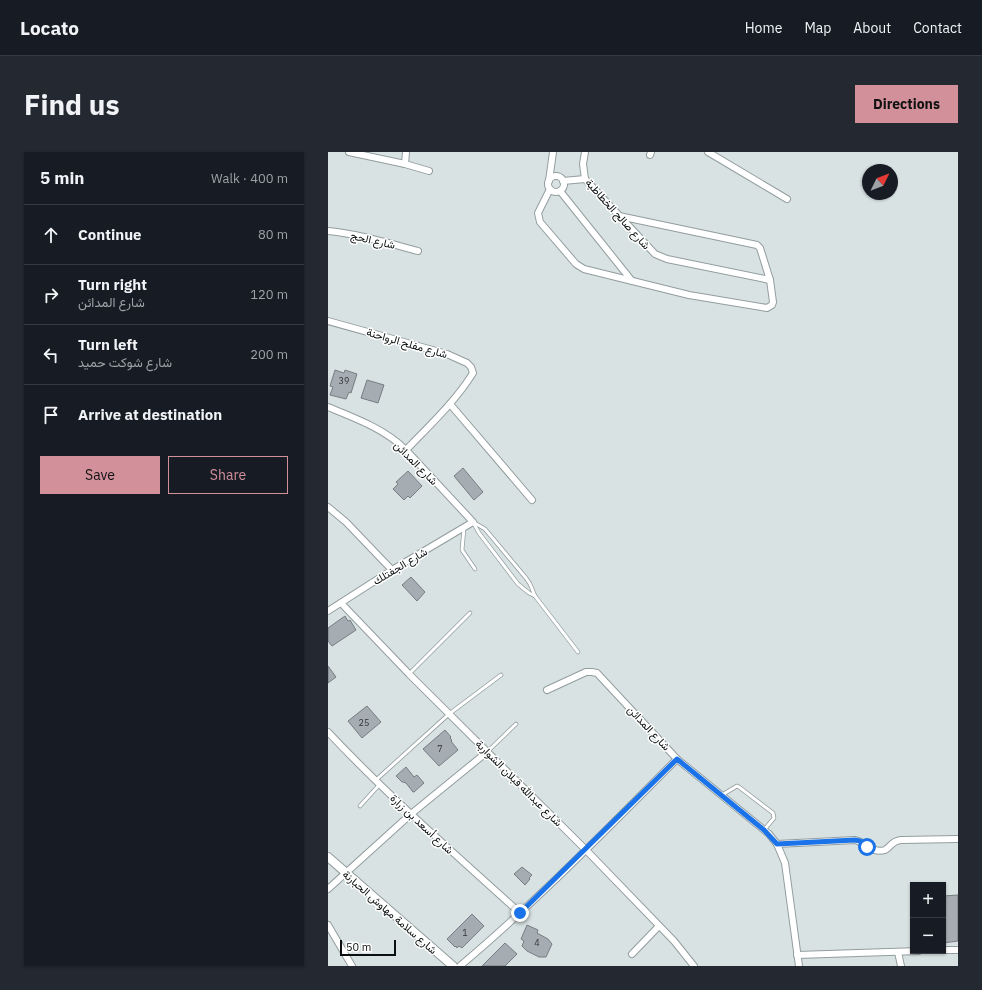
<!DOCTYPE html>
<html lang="en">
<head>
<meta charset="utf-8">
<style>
	body { margin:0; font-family:"IBM Plex Sans",Vazirmatn,sans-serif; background:#242831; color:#f1f3f6 }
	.controls { position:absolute; right:12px; bottom:12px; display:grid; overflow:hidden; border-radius:0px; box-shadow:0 1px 3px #0004 }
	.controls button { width:36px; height:36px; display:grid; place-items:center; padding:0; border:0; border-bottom:1px solid #363941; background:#171b24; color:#f1f3f6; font:20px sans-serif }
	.compass { position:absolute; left:534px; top:12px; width:36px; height:36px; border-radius:50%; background:#171b24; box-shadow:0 1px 3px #0004; rotate:47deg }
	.scale { position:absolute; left:12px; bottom:10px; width:56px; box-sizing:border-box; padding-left:4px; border:2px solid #0b0f0f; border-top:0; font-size:11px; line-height:14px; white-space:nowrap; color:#0b0f0f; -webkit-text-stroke:3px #fff; paint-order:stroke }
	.stop { position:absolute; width:12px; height:12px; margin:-9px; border:3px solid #1a73e8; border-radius:50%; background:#fff }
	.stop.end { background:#1a73e8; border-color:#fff; box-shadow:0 1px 4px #0008 }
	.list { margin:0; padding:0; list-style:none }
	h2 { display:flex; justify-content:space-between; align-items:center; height:52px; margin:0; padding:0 16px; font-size:17px }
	h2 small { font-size:13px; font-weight:400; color:#9ea1a6 }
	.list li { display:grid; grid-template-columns:26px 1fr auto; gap:12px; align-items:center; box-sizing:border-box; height:60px; padding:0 16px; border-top:1px solid #363941 }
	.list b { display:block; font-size:15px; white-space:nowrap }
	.list p { margin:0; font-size:13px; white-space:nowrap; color:#9ea1a6 }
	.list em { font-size:13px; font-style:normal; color:#9ea1a6 }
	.actions { display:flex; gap:8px; padding:12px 16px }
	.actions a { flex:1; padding:9px 0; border:1px solid #d2909b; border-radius:0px; text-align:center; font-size:14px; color:#d2909b }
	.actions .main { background:#d2909b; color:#111 }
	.icon { flex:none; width:22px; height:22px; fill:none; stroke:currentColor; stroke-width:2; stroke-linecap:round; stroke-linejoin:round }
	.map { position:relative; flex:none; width:630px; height:814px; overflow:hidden; border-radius:0px }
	header { display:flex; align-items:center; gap:24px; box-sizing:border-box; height:56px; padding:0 20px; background:#171b24; border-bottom:1px solid #363941 }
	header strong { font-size:19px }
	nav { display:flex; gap:22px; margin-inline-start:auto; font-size:14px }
	.intro { display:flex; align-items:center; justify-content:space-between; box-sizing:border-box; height:96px; padding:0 24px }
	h1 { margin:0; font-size:28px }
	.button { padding:10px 18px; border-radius:0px; background:#d2909b; color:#111; font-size:14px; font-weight:700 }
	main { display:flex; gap:24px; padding:0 24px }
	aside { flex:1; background:#171b24; border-radius:0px; box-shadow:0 1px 3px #0004 }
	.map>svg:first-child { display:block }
	.building { fill:#a5acb2; stroke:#777d83 }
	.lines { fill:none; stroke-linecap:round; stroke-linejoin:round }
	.lane-casing { stroke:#939d9e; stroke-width:4.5 }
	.street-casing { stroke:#939d9e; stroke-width:8 }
	.secondary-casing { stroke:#939d9e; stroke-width:10 }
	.lane { stroke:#fff; stroke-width:3 }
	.street { stroke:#fff; stroke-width:6 }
	.secondary { stroke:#fff; stroke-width:8 }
	.route { stroke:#1a73e8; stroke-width:5 }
	.labels { text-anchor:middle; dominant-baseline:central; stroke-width:3; stroke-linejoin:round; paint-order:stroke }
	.number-label { font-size:9px; fill:#323638 }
	.street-label { font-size:11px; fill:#0b0f0f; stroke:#fff }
</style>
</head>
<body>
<header>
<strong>Locato</strong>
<nav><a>Home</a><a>Map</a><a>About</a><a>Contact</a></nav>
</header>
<div class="intro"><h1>Find us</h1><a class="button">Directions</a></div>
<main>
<aside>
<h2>5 min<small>Walk · 400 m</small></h2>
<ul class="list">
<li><svg class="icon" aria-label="ahead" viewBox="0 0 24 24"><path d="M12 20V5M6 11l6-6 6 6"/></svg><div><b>Continue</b></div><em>80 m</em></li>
<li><svg class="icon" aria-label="right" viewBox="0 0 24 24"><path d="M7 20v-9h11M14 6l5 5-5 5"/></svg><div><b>Turn right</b><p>شارع المدائن</p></div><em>120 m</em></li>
<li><svg class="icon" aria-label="left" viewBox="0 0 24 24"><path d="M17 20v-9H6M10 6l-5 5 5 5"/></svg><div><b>Turn left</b><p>شارع شوكت حميد</p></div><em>200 m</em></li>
<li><svg class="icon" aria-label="arrive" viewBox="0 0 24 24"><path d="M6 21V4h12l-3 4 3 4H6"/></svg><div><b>Arrive at destination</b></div></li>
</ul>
<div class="actions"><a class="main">Save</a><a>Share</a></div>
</aside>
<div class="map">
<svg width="630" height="814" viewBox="0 0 630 814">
	<rect width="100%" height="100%" fill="#d8e2e3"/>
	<!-- building -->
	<g class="building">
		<path d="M7 218 16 221 17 218 29 222 23 241 21 240 18 247 2 243 5 235 2 234Z"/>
		<path d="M39 228 56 233 50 251 33 246Z"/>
		<path d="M135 316 155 340 146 348 126 324Z"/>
		<path d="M80 319 94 334 82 346 80 344 76 348 65 337 70 332 68 330Z"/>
		<path d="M83 425 97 440 89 449 74 433Z"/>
		<path d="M17 464 20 469 22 468 28 478 4 494 0 489V476Z"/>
		<path d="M0 514 8 525 0 531Z"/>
		<path d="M39 554 53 570 34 586 20 569Z"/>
		<path d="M117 578 123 585 122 586 124 588 123 589 130 598 111 614 95 597Z"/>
		<path d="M78 615 86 625 89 623 96 631 86 640H85L78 631 75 630H74L68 624Z"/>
		<path d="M194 715 204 723 201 726 202 727 197 733 186 722Z"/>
		<path d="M630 743V789L615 791V744Z"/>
		<path d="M144 762 156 774 134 796 131 794 129 796 128 794 127 795 119 787Z"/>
		<path d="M199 773 210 778 209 781 220 787 224 792 218 805H211L199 799 194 794 196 789 193 787Z"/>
		<path d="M177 791 189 802 177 814H154Z"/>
	</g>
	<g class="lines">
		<!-- lane casing -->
		<g class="lane-casing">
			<g id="lane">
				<path d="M145 370 157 377 198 426 202 432 207 444 250 500"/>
				<path d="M145 370 151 381 190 432 201 441 207 444"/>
				<path d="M136 376 134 398 147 417"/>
				<path d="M81 522 142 461"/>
				<path d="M159 600 188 572"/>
				<path d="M48 628 121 562 173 523"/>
				<path d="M394 643 409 634 411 635 445 661 446 666 436 678"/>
				<path d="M32 654 52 632"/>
			</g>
		</g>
		<!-- street casing -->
		<g class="street-casing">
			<g id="street">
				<path d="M21 0 77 12 101 19"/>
				<path d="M257 0 255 12 257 27 327 102 339 107 442 128"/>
				<path d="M380 0 459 47"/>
				<path d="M322 3 323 0"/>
				<path d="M77 12 78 0"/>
				<circle cx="228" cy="32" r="8"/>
				<path d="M221 29 225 0"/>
				<path d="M235 29 257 27"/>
				<path d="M222 37 210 61 212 70 248 112 256 117 361 143 439 156 444 153 445 150 442 128 432 96 429 93 291 64"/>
				<path d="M232 39 304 129"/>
				<path d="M0 79C31 82 60 91 90 99"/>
				<path d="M0 169 119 202 139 211 143 215 145 221C127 250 101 274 78 298"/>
				<path d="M122 252 204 348"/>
				<path d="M0 255C27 266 57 277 78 298L145 370 64 418 0 459"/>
				<path d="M0 355 18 370 64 418"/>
				<path d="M13 451 81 522 258 698 346 789 366 814"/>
				<path d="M219 538 258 520H264L269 521 349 607 441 682 449 692 457 711 471 814"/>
				<path d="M0 580C60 644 127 702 192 761"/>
				<path d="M449 692 527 688C537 690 544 702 557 698 563 695 563 689 573 688L630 687"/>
				<path d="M0 737 83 662 159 600"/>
				<path d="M0 773 24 814"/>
				<path d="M615 798H630"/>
				<path d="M570 800 573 814"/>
				<path d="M304 802 331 774"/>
				<path d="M469 803 591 799"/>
				<path d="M132 814C208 750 278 678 349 607"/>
			</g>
		</g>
		<!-- secondary casing -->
		<g class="secondary-casing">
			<path id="secondary" d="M0 705 125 814"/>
		</g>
		<!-- lane -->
		<use href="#lane" class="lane"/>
		<!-- street -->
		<use href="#street" class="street"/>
		<!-- secondary -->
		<use href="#secondary" class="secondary"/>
	</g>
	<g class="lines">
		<!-- route -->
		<path class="route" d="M192 761 349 607 436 678 449 692 527 688 532 689 539 695"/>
	</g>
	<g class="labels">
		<!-- number labels -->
		<g class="number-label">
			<text x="16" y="228">39</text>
			<text x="36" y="570">25</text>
			<text x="112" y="596">7</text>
			<text x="137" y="780">1</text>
			<text x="209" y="790">4</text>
		</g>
		<!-- street labels -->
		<g class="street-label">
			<text transform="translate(290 62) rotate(48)">شارع صالح الخطاطبة</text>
			<text transform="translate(45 88) rotate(13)">شارع الحج</text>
			<text transform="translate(79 191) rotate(16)">شارع مفلح الرواحنة</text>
			<text transform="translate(88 311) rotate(45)">شارع المدائن</text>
			<text transform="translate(72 414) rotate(-31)">شارع الجفتلك</text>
			<text transform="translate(321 576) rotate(47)">شارع المدائن</text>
			<text transform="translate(191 631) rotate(45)">شارع عبدالله قبلان الشواربة</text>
			<text transform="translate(94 672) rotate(43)">شارع أسعد بن زرارة</text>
			<text transform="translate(62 760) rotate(41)">شارع سلامة مهاوش الحبارنة</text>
		</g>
	</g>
</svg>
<div class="controls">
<button>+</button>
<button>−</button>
</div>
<svg class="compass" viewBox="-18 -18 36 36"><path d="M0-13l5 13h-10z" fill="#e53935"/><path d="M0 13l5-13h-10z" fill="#9ea1a6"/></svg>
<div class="scale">50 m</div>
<div class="stop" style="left:539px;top:695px"></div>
<div class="stop end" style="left:192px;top:761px"></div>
</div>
</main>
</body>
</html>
